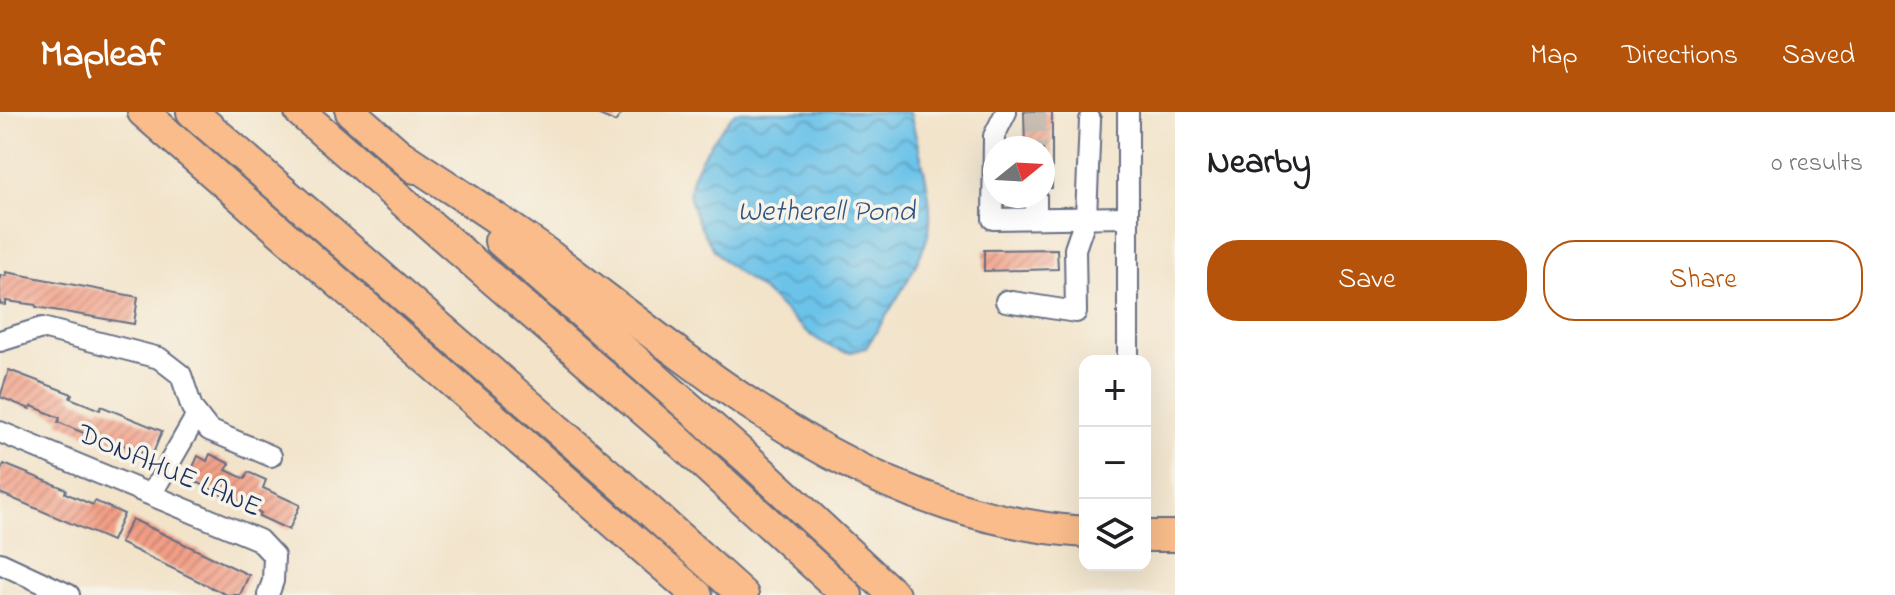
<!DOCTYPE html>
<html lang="en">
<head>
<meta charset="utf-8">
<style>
	body { margin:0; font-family:"Indie Flower",sans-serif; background:#f6f6f6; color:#202124 }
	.controls { position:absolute; right:24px; bottom:24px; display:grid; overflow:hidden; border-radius:16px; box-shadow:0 8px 32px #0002 }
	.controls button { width:72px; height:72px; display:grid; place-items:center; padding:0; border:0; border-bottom:2px solid #e0e0e0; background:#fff; color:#202124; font:40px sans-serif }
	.compass { position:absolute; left:983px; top:24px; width:72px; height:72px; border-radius:50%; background:#fff; box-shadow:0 8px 32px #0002; rotate:72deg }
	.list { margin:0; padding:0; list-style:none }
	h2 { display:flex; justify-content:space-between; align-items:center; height:104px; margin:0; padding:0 32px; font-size:34px }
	h2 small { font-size:26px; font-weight:400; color:#757577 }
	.actions { display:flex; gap:16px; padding:24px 32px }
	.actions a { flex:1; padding:18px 0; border:2px solid #b45309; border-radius:32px; text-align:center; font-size:28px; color:#b45309 }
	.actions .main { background:#b45309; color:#fff }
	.icon { flex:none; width:44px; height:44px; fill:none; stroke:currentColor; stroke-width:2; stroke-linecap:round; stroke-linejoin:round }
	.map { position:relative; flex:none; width:1175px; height:483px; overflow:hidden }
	header { display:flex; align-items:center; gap:48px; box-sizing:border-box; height:112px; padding:0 40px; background:#b45309; color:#fff }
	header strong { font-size:38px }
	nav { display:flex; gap:44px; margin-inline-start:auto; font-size:28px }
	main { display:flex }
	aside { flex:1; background:#fff }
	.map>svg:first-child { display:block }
	.water { fill:url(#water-waves); stroke:#4479a4; stroke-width:2 }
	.building { fill:url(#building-hatch) }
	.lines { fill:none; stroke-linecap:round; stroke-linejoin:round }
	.minor-tunnel { stroke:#c7bfb4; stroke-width:20; stroke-dasharray:20 10; stroke-linecap:butt }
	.minor-casing { stroke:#666e83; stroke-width:24 }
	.highway-casing { stroke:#666e83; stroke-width:34 }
	.minor { stroke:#fff; stroke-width:20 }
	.highway { stroke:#f9bc8a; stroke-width:30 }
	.labels { text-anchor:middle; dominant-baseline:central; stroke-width:7; stroke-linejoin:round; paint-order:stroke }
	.street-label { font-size:28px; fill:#1b2f5e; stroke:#f7f3e8 }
	.water-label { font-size:30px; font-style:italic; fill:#2f5481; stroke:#f7f3e8 }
</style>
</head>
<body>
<header>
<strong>Mapleaf</strong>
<nav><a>Map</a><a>Directions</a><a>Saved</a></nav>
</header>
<main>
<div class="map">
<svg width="1175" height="483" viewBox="0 0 1175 483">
	<defs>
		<pattern id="water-waves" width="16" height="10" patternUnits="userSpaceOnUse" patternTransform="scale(2)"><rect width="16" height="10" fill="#6cc3e9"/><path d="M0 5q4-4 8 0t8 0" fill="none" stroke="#589fc0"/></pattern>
		<pattern id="building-hatch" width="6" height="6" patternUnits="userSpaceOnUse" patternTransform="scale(2)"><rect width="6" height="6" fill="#f29e85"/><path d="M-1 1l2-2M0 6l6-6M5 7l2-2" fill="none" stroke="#c38170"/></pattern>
	</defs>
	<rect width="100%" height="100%" fill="#f7f3e8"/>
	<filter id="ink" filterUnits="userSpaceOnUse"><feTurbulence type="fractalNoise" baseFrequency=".0125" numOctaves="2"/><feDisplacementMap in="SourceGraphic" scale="16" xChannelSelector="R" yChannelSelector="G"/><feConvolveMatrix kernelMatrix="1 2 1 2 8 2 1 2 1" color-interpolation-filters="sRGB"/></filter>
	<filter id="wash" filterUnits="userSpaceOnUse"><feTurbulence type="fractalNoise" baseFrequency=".006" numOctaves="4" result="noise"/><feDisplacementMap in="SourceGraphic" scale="32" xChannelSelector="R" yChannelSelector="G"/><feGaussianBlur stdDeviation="1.8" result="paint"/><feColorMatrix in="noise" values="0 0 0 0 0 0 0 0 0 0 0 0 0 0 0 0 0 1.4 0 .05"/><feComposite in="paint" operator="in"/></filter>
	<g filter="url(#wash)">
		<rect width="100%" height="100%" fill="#f2e3c9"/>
		<!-- water -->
		<path class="water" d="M735 0H910C917 33 932 77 930 110 929 143 884 206 866 236 858 238 850 242 842 239 810 230 789 201 764 180 749 167 729 157 717 141 705 127 694 103 690 86 685 59 720 20 735 0Z"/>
		<g id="blocks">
			<!-- building -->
			<g class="building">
				<path d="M593 0H623L615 10Z"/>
				<path d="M1024 0H1052V76H1043V36H1025Z"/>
				<path d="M1057 137 1058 157 984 159V138Z"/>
				<path d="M6 160 138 185 134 212 36 195V193L6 189V193L0 192V163L6 164Z"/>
				<path d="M9 258 72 282 70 286 100 298 101 294 162 319 152 344 89 320 88 323 58 310 60 306 32 294 30 297 0 285Z"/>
				<path d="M210 342 230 352 226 358 245 367 248 360 266 368 263 376 300 393 289 418 259 404 261 401 188 366 198 344 207 349Z"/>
				<path d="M4 352 66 377 65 381 93 393 95 389 124 402 112 429 0 381V360Z"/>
				<path d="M132 407 249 463 240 483H227L120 431Z"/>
			</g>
		</g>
	</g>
	<g filter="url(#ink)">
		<use href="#blocks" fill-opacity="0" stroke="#666e83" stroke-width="2"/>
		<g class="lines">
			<!-- minor-tunnel -->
			<path class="minor-tunnel" d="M1036 0V36"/>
			<!-- minor casing -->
			<g class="minor-casing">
				<g id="minor">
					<path d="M1006 0 994 24 993 107 1127 105"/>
					<path d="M1036 84V106"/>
					<path d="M1006 189 1076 200 1075 137 1086 105 1090 8"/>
					<path d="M0 229 42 216 159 246 181 263 192 296 209 318 271 344"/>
					<path d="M1128 249V0"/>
					<path d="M0 320 259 428 274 444 273 469 268 483"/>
					<path d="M152 381 197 303"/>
					<path d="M0 451 69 483"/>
				</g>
			</g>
			<!-- highway casing -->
			<g class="highway-casing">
				<g id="highway">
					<path d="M143 0 697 483"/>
					<path d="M192 0 619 371 743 483"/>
					<path d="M300 0 671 322 847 483"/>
					<path d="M351 0 415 56"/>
					<path d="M402 44C452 78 505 110 553 146 719 271 868 404 1085 420"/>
					<path d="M500 129 749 348 894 483"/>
					<path d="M1145 424H1175"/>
				</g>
			</g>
			<!-- minor -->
			<use href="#minor" class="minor"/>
			<!-- highway -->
			<use href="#highway" class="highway"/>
		</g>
	</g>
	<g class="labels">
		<!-- street labels -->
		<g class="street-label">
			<text transform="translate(169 360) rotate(23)">DONAHUE LANE</text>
		</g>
		<!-- water labels -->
		<g class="water-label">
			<text x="826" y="101">Wetherell Pond</text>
		</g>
	</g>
</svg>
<div class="controls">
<button>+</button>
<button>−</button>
<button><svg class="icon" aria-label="layers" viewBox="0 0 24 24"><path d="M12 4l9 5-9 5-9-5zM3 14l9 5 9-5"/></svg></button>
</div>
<svg class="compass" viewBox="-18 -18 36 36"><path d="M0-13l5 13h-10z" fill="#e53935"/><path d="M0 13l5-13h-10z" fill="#757577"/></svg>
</div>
<aside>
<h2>Nearby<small>0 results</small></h2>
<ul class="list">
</ul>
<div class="actions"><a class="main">Save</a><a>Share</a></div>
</aside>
</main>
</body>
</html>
